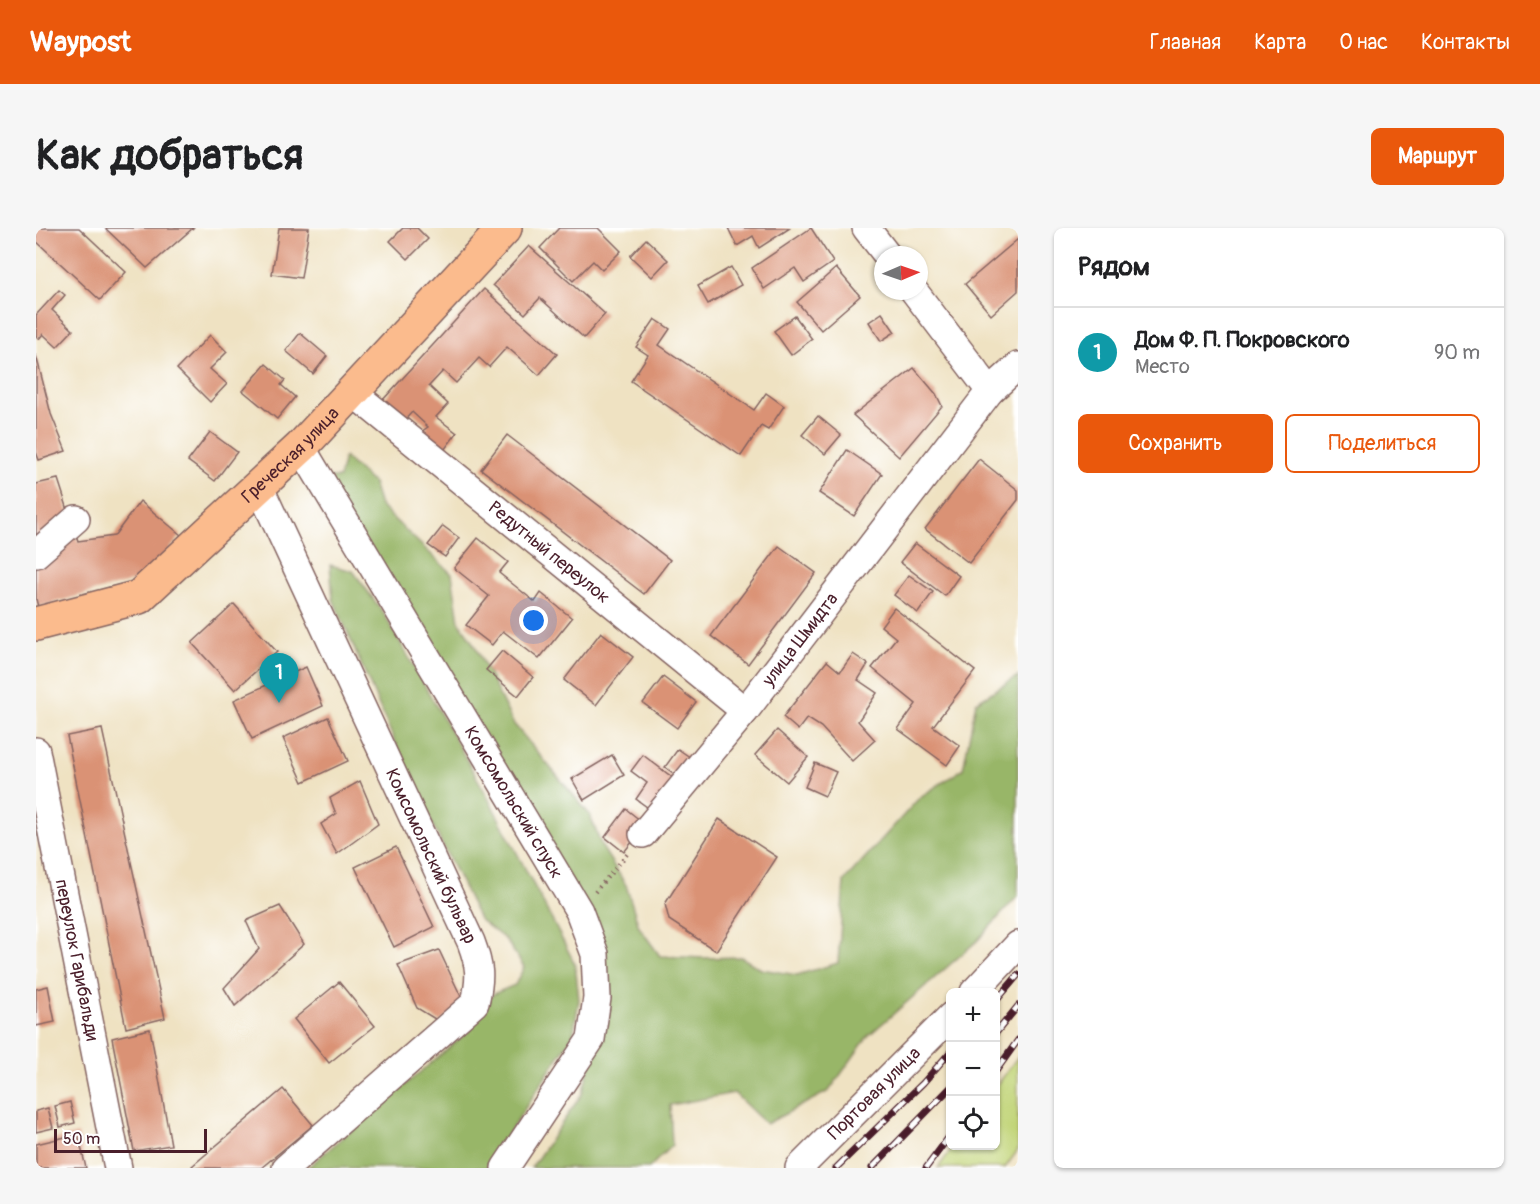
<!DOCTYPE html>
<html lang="ru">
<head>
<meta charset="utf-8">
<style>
	body { margin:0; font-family:Pangolin,sans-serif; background:#f6f6f6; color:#202124 }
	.controls { position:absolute; right:18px; bottom:18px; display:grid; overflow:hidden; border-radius:9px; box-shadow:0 2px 4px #0004 }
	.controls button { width:54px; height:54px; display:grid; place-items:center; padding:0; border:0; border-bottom:2px solid #e0e0e0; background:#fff; color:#202124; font:30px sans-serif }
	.compass { position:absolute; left:838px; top:18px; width:54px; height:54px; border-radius:50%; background:#fff; box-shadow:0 2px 4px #0004; rotate:88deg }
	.scale { position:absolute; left:18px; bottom:15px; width:153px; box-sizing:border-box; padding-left:6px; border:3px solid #4a1f2b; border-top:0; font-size:16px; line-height:21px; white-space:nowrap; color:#4a1f2b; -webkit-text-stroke:4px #fff; paint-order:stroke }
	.you { position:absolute; left:498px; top:393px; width:21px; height:21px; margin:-15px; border:4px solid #fff; border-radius:50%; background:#1a73e8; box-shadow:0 0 0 9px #1a73e833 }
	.badge { display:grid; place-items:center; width:39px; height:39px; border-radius:50%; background:#ea580c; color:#fff; font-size:20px; font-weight:700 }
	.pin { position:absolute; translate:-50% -50px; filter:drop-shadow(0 2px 3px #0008) }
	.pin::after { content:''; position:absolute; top:32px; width:21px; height:18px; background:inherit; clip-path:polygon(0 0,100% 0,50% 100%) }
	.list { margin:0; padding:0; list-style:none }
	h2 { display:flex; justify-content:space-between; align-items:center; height:78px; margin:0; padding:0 24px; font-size:26px }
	h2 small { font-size:20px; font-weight:400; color:#757577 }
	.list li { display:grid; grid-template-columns:39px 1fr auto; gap:18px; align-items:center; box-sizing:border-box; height:90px; padding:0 24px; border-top:2px solid #e0e0e0 }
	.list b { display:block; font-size:22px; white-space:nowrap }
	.list p { margin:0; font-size:20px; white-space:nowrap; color:#757577 }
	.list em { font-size:20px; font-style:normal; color:#757577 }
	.actions { display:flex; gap:12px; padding:18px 24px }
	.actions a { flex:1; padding:14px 0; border:2px solid #ea580c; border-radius:9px; text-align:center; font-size:21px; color:#ea580c }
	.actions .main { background:#ea580c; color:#fff }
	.icon { flex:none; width:33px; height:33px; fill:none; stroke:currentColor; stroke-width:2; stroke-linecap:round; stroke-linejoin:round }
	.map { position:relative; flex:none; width:982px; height:940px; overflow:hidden; border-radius:9px }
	header { display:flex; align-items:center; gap:36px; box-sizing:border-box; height:84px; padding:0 30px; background:#ea580c; color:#fff }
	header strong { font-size:28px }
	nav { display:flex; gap:33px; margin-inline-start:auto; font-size:21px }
	.intro { display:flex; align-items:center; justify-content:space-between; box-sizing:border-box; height:144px; padding:0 36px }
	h1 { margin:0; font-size:42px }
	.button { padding:15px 27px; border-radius:9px; background:#ea580c; color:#fff; font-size:21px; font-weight:700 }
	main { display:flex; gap:36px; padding:0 36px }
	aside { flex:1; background:#fff; border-radius:9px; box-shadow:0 2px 4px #0004 }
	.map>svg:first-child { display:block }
	.green { fill:#c1d477; stroke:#867a51; stroke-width:1.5 }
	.forest { fill:#98b668; stroke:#716a4a; stroke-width:1.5 }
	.building { fill:#da9274 }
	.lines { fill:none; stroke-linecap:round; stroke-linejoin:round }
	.minor-casing { stroke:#846360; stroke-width:30 }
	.major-casing { stroke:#846360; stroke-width:36 }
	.path { stroke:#846360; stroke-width:4; stroke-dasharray:1.5 4.5; stroke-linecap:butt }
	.minor { stroke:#fff; stroke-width:27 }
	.major { stroke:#fbbb8d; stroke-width:33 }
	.rail-casing { stroke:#4a1f2b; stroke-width:7 }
	.rail { stroke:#fff; stroke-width:4.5; stroke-dasharray:14; stroke-linecap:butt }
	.labels { text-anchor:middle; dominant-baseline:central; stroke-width:4.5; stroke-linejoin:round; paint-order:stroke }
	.street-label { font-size:18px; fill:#4a1f2b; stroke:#fff }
</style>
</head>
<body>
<header>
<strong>Waypost</strong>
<nav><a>Главная</a><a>Карта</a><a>О нас</a><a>Контакты</a></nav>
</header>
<div class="intro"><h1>Как добраться</h1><a class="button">Маршрут</a></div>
<main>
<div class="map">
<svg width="982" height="940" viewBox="0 0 982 940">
	<rect width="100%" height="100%" fill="#fff"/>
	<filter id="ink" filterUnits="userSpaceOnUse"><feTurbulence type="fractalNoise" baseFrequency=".0167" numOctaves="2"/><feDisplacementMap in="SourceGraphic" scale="12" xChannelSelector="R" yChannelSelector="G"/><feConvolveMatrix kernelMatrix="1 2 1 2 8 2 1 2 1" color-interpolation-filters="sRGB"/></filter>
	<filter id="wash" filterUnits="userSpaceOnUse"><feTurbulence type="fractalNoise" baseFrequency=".008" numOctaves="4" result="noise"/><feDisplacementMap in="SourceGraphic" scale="24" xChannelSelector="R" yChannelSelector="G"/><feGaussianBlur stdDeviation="1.35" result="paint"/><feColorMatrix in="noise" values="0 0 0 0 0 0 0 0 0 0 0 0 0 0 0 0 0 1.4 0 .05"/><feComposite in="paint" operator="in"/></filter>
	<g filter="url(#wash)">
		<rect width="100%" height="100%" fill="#efe2c2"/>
		<!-- green -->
		<path class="green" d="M982 828V922L969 940H902L918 918H960V859Z"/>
		<!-- forest -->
		<g class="forest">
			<path d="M308 229 337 255 344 278 416 346 423 393 439 418 477 495 554 587 566 619 590 657 603 699 624 728 668 730 705 729 725 741 761 747 802 735 808 653 884 569 927 541 940 474 982 448V668L941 713 832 808 793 863 730 896 698 865 634 877 636 917 613 940H495L546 866 568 786 559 726 282 250H303Z"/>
			<path d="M294 337 317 343 348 386 449 564 539 736 543 772 537 807 450 940H271L435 801 457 766 479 757 488 739 470 712 443 691 381 565 297 371Z"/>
		</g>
		<g id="blocks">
			<!-- building -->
			<g class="building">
				<path d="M0 0H43L90 44 64 72 0 13Z"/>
				<path d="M69 0H157L111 40Z"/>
				<path d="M243 0H273L265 50 236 46Z"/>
				<path d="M367 0H381L392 11 372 31 354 13Z"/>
				<path d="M523 0H562L585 23 566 42 557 33 537 53 504 20Z"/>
				<path d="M692 0H754L723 20 717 8 701 18Z"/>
				<path d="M775 0 797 34 768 54 759 40 728 61 716 40Z"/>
				<path d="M610 11 632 32 616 49 594 28Z"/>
				<path d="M982 11V63L955 87 929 56Z"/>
				<path d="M493 18 569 86 548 110 504 70 489 86 457 57Z"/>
				<path d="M695 39 705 57 672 76 662 58Z"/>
				<path d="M800 40 824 68 785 102 761 74Z"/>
				<path d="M448 61 521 126 503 147 471 119 453 139 443 130 420 155 407 143 393 158 412 176 400 189 421 205 405 226 382 206 392 199 376 184 367 194 345 174Z"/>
				<path d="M23 62 29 67 16 82 37 102 21 119 7 106 3 111 0 108V87Z"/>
				<path d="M846 85 859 104 845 113 833 94Z"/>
				<path d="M759 88 776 111 755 127 738 103Z"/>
				<path d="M619 91 634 101 623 117 718 182 730 165 748 178 732 202 725 198 705 228 595 153 612 127 600 119Z"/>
				<path d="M264 105 291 128 277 146 250 123Z"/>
				<path d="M174 107 191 124 174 141 191 156 174 174 141 141Z"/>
				<path d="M0 127 15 186 30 223 3 232 0 224Z"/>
				<path d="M230 136 249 152 245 157 259 169 241 191 207 163Z"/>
				<path d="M878 140 900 166 906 178 863 229 817 187Z"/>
				<path d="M782 188 805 207 789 226 766 207Z"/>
				<path d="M174 204 201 224 179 253 152 233Z"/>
				<path d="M471 207 634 332 608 366 445 241Z"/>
				<path d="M811 222 846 246 818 288 783 265Z"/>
				<path d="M943 231 982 262V272L933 335 889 301Z"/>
				<path d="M22 251 42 313 78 308 104 273 145 307 116 345 101 352 2 379 0 371V256Z"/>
				<path d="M407 298 423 310 409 329 392 317Z"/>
				<path d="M442 310 472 334 463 345 499 374 505 365 536 390 503 431 467 403 456 417 430 397 453 368 418 340Z"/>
				<path d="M879 315 923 348 909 368 864 334Z"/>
				<path d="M743 318 780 345 712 436 675 408Z"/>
				<path d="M873 347 897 364 882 385 858 367Z"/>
				<path d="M198 376 241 424 199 462 156 415Z"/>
				<path d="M858 380 939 443 897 498 924 518 911 537 862 501 880 476 836 440 860 410 845 398Z"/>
				<path d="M565 404 597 429 560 477 528 452Z"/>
				<path d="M466 423 497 449 482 468 450 442Z"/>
				<path d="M817 426 832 436 822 452 841 465 822 493 839 512 816 533 785 499 771 490 762 502 747 489 791 433 804 444Z"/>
				<path d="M270 439 287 478 216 511 198 472Z"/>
				<path d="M627 449 660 474 641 500 607 475Z"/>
				<path d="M292 489 312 533 267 554 247 510Z"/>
				<path d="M66 501 129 790 90 800 31 508Z"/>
				<path d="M741 502 772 529 751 554 719 527Z"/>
				<path d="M642 521 658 532 645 551 629 539Z"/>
				<path d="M576 527 588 547 548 572 536 551Z"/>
				<path d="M607 527 641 553 618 584 600 571 611 555 595 543Z"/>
				<path d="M779 535 800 544 789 568 769 559Z"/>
				<path d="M324 553 342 596 301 626 285 596 300 586 294 570Z"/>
				<path d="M590 581 610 597 588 624 569 609Z"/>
				<path d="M683 591 741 629 680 723 633 692 629 676Z"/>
				<path d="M360 619 398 699 358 719 319 639Z"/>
				<path d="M244 678 268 716 199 778 188 760 223 721 210 693Z"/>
				<path d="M403 722 428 775 404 794 381 780 362 737Z"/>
				<path d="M303 754 339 798 293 835 258 791Z"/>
				<path d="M12 758 19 794 0 798V761Z"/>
				<path d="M114 801 135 917 98 923 76 810Z"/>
				<path d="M247 861 277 897 225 940H158L156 938Z"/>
				<path d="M34 874 39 895 24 899 19 878Z"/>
				<path d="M12 880 17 900 0 904V883Z"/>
				<path d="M42 906 50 940H0V916Z"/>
			</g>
		</g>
	</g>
	<g filter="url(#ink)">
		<use href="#blocks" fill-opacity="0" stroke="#846360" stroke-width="1.5"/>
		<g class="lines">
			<!-- minor casing -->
			<g class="minor-casing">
				<g id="minor">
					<path d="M830 0 851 27"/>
					<path d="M878 63 954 163"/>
					<path id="s1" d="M316 164 709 483"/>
					<path id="s2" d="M265 219 543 683 559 726 561 770 555 811 469 940"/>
					<path id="s3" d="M223 258 435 714C444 738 445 749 439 775L250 940"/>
					<path d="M0 326 40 291"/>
					<path id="s4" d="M0 523 82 940"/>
					<path id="s5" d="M607 606 709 483 954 163 982 138"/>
					<path d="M938 764 982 717"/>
					<path id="s6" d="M763 940 915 788"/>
				</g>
			</g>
			<!-- major casing -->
			<g class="major-casing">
				<g id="major">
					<path id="s7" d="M0 396 103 369 265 219 469 0"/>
				</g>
			</g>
			<!-- path -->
			<path class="path" d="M559 664 593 624"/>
			<!-- minor -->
			<use href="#minor" class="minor"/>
			<!-- major -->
			<use href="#major" class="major"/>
			<!-- rail casing -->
			<g class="rail-casing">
				<g id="rail">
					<path d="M960 773 982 747"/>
					<path d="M960 805 982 778"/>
					<path d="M960 843 982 812"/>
					<path d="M800 940 887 855 915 823"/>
					<path d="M836 940 915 859"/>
					<path d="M890 940 915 906"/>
				</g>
			</g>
			<!-- rail -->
			<use href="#rail" class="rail"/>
		</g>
	</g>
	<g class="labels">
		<!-- street labels -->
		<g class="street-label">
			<text stroke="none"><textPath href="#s7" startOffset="314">Греческая улица</textPath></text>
			<text stroke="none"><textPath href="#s1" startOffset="254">Редутный переулок</textPath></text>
			<text stroke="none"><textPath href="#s5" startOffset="250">улица Шмидта</textPath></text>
			<text stroke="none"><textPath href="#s2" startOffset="414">Комсомольский спуск</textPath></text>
			<text stroke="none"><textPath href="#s3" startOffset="408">Комсомольский бульвар</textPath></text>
			<text stroke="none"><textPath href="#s4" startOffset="213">переулок Гарибальди</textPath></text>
			<text stroke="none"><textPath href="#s6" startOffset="106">Портовая улица</textPath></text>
		</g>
	</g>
</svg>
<div class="controls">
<button>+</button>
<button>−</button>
<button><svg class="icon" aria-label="locate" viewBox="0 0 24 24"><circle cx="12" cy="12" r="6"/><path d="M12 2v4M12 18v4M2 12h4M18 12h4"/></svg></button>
</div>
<svg class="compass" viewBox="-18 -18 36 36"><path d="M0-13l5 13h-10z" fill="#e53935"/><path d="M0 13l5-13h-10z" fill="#757577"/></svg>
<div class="scale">50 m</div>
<div class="you"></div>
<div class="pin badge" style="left:243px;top:475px;background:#0f9aa8">1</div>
</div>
<aside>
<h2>Рядом<small></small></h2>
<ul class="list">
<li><span class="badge" style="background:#0f9aa8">1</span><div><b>Дом Ф. П. Покровского</b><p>Место</p></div><em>90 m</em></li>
</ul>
<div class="actions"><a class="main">Сохранить</a><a>Поделиться</a></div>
</aside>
</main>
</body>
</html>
